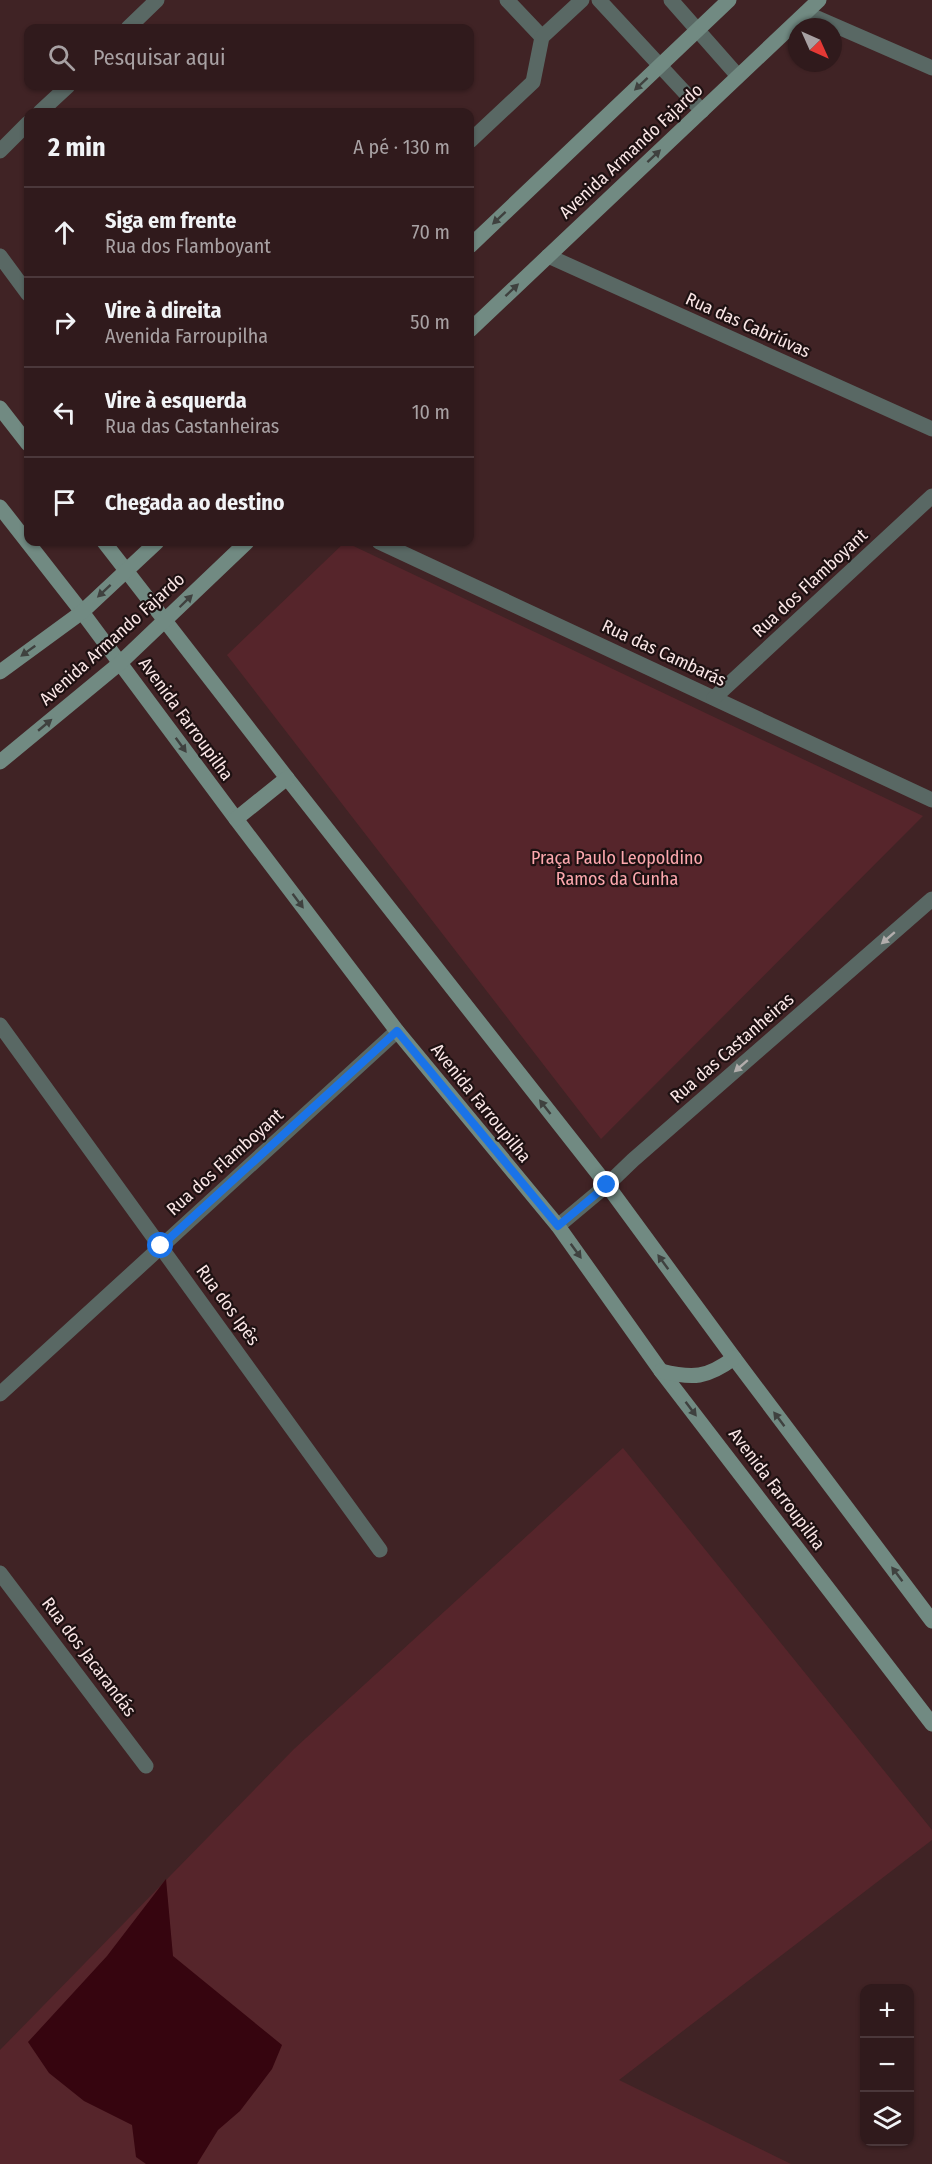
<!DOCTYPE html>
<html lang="pt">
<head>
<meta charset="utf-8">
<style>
	body { margin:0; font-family:"Fira Sans Condensed",sans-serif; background:#382325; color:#f1f3f6 }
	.controls { position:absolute; right:18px; bottom:18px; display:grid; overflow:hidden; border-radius:12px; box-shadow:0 2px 4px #0004 }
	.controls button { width:54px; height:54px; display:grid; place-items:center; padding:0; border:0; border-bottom:2px solid #4b383b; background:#301a1c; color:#f1f3f6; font:30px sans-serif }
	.compass { position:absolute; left:788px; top:18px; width:54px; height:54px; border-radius:50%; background:#301a1c; box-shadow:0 2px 4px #0004; rotate:135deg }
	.stop { position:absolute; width:18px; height:18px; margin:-14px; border:4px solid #1a73e8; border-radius:50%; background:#fff }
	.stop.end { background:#1a73e8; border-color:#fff; box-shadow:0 2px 6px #0008 }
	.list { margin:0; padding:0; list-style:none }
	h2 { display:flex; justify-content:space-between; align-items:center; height:78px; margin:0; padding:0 24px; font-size:26px }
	h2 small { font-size:20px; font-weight:400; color:#a8a1a3 }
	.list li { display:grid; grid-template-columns:39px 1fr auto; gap:18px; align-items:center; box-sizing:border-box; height:90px; padding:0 24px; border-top:2px solid #4b383b }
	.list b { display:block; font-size:22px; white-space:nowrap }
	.list p { margin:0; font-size:20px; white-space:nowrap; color:#a8a1a3 }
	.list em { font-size:20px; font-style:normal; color:#a8a1a3 }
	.icon { flex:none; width:33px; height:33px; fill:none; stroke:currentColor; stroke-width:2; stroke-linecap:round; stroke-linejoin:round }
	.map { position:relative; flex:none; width:932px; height:2164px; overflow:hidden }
	.search { position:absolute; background:#301a1c; box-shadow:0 2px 4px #0004; left:24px; top:24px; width:450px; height:66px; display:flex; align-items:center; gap:15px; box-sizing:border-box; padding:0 21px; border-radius:12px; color:#a8a1a3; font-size:22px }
	.panel { position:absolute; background:#301a1c; box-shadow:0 2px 4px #0004; left:24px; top:108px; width:450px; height:438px; border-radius:12px }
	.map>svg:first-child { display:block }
	.green { fill:#56252b }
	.water { fill:#36050f }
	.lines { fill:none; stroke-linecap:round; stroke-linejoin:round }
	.lane { stroke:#596864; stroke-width:15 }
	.street { stroke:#596864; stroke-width:15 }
	.secondary { stroke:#718a82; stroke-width:15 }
	.oneway { fill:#3f413f }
	.oneway2 { fill:#b2adac }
	.route { stroke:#1a73e8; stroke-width:8 }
	.labels { text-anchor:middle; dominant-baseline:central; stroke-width:4.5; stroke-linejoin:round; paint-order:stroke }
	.street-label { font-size:18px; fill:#fae6e6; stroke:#1e1112 }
	.park-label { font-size:18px; fill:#fda8ae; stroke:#1e1112 }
</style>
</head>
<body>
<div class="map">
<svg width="932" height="2164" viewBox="0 0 932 2164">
	<rect width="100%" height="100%" fill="#402325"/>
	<!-- green -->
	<g class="green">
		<path d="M345 542 923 816 601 1139 227 655Z"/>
		<path d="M623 1448 932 1830V1840L619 2080 791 2164H0V2050L294 1749Z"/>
	</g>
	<!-- water -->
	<path class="water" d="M166 1879 173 1956 282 2045 272 2069 240 2111 218 2130 197 2164H146L136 2157 132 2125 84 2101 49 2073 28 2042 107 1956Z"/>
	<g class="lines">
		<!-- lane -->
		<g class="lane">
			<path d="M507 0 542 37"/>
			<path d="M599 0 702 111"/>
			<path d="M671 0 738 76"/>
			<path d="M128 28 157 0"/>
			<path d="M40 112 68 86"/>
			<path d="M470 141 533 82 542 37 582 0"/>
			<path d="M0 151 28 123"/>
			<path d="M0 256 28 294"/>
		</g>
		<!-- street -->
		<g class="street">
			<path d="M806 13 932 68"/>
			<path d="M548 256 932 429"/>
			<path d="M379 542 932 800"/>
			<path d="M714 698 932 496"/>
			<path d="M0 1025 380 1550"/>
			<path d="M558 1226 607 1185 633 1160 932 899"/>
			<path d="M0 1394 397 1031"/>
			<path d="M0 1573 146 1766"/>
		</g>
		<!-- secondary -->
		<g class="secondary">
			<path d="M470 246 729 0"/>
			<path d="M470 330 819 0"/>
			<path d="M0 408 28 444"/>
			<path d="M0 507 82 612 236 819 397 1031 558 1226 661 1371 932 1724"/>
			<path d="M104 542 287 778 607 1185 734 1358 932 1621"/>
			<path d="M0 672 82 612 157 542"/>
			<path d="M0 762 120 663 247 542"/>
			<path d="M236 819 287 778"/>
			<path d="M661 1371C693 1379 707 1378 734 1358"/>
		</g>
	</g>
	<!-- one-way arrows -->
	<defs><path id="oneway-solid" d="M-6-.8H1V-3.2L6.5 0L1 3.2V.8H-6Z" transform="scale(1.5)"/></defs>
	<g class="oneway">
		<use href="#oneway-solid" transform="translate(641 84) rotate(137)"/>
		<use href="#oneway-solid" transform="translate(654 156) rotate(-43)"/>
		<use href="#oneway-solid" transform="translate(499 218) rotate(137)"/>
		<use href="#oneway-solid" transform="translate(512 290) rotate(-43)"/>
		<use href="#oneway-solid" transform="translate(104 591) rotate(137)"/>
		<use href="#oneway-solid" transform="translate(186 601) rotate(-44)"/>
		<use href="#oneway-solid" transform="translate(28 651) rotate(144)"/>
		<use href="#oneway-solid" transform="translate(45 725) rotate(-40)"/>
		<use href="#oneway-solid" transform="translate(181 745) rotate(54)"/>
		<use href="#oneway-solid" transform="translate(298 901) rotate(53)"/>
		<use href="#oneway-solid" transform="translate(545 1107) rotate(-128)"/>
		<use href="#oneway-solid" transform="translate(576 1251) rotate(54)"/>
		<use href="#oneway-solid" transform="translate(663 1262) rotate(-126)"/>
		<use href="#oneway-solid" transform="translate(691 1409) rotate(53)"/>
		<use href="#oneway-solid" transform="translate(779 1419) rotate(-127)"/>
		<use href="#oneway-solid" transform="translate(897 1574) rotate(-127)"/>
	</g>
	<g class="oneway2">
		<use href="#oneway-solid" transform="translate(888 938) rotate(139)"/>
		<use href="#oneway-solid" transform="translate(741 1066) rotate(139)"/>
	</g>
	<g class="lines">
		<!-- route -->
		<path class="route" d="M161 1246 397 1031 558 1226 607 1185"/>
	</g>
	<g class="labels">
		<!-- street labels -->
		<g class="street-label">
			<text transform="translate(631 151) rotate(-43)">Avenida Armando Fajardo</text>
			<text transform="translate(748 325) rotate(24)">Rua das Cabriúvas</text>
			<text transform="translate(810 583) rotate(-43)">Rua dos Flamboyant</text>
			<text transform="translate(112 639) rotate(-42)">Avenida Armando Fajardo</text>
			<text transform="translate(664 653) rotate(25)">Rua das Cambarás</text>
			<text transform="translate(186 719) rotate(54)">Avenida Farroupilha</text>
			<text transform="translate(732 1048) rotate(-41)">Rua das Castanheiras</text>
			<text transform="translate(481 1103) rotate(51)">Avenida Farroupilha</text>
			<text transform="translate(225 1162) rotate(-42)">Rua dos Flamboyant</text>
			<text transform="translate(228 1305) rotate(54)">Rua dos Ipês</text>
			<text transform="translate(777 1489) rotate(53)">Avenida Farroupilha</text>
			<text transform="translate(89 1657) rotate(53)">Rua dos Jacarandás</text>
		</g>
		<!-- park labels -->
		<g class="park-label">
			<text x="617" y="858">Praça Paulo Leopoldino<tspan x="617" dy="21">Ramos da Cunha</tspan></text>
		</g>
	</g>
</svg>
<div class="controls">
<button>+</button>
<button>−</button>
<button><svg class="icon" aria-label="layers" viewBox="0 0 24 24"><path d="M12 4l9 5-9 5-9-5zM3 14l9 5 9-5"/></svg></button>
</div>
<svg class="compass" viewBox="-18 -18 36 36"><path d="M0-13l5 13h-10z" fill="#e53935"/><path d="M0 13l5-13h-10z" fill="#a8a1a3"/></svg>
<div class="stop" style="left:161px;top:1246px"></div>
<div class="stop end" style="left:607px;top:1185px"></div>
<div class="search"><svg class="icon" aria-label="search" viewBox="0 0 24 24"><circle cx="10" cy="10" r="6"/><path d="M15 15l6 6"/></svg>Pesquisar aqui</div>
<section class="panel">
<h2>2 min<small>A pé · 130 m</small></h2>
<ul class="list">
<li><svg class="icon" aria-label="ahead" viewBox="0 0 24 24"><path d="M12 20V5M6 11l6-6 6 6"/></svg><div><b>Siga em frente</b><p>Rua dos Flamboyant</p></div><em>70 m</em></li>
<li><svg class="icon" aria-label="right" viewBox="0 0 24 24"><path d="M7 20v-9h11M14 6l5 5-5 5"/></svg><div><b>Vire à direita</b><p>Avenida Farroupilha</p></div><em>50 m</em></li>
<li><svg class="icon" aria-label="left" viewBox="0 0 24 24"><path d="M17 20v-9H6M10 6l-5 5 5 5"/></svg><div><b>Vire à esquerda</b><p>Rua das Castanheiras</p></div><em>10 m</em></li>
<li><svg class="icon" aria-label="arrive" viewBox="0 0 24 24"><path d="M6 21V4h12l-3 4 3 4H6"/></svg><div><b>Chegada ao destino</b></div></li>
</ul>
</section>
</div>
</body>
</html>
